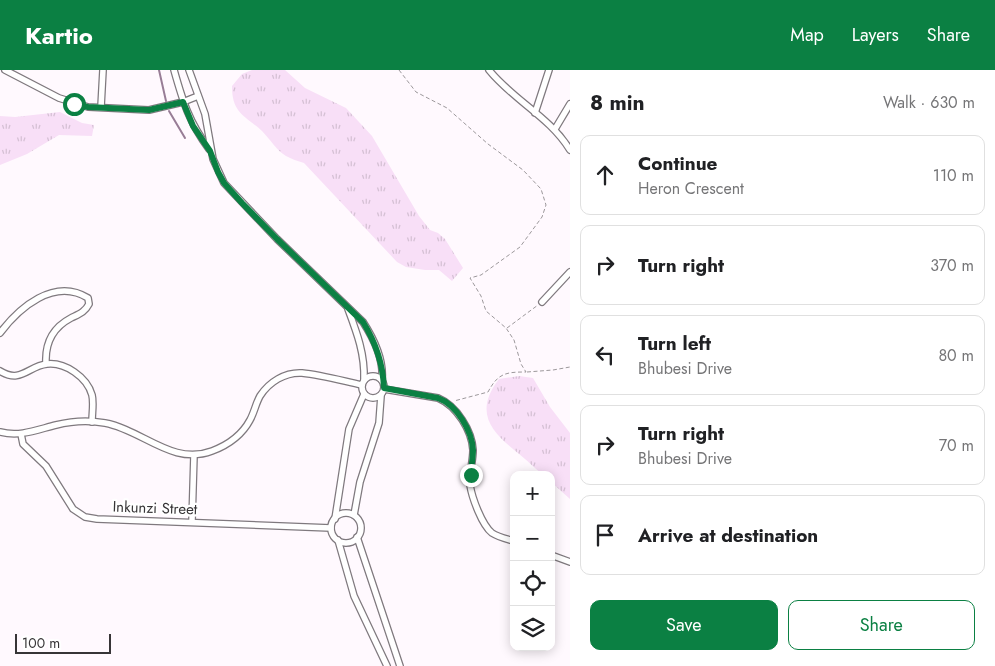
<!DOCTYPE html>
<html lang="en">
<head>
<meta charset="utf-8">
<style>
	body { margin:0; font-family:Jost,sans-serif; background:#f6f6f6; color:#202124 }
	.controls { position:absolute; right:15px; bottom:15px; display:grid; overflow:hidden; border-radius:10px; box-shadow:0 2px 12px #0003 }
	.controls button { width:45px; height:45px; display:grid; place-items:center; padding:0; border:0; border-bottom:1px solid #e0e0e0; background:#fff; color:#202124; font:25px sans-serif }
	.scale { position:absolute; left:15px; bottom:12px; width:96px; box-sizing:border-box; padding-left:5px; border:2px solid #373537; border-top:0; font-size:14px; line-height:18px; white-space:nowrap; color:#373537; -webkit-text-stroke:4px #fff; paint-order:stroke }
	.stop { position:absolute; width:15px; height:15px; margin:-11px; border:4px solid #0b8043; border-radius:50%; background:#fff }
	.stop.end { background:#0b8043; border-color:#fff; box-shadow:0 1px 5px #0008 }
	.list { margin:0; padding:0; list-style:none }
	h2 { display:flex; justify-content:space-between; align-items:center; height:65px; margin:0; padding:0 20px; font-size:21px }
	h2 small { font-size:16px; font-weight:400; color:#757577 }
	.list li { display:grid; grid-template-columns:32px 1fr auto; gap:15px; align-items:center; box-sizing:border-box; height:80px; margin:0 10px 10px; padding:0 10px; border:1px solid #e0e0e0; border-radius:10px }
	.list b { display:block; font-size:19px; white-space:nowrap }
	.list p { margin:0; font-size:16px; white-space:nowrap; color:#757577 }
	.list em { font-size:16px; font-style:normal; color:#757577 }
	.actions { display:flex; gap:10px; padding:15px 20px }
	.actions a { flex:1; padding:11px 0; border:1px solid #0b8043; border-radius:10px; text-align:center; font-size:18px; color:#0b8043 }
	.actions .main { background:#0b8043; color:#fff }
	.icon { flex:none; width:28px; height:28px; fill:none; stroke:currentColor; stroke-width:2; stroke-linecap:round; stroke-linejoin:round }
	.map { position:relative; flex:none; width:570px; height:596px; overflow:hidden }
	header { display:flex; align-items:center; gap:30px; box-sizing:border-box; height:70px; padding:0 25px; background:#0b8043; color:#fff }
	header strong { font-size:24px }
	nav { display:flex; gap:28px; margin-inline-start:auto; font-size:18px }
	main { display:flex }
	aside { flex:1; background:#fff }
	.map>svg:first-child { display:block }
	.grass { fill:url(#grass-tufts) }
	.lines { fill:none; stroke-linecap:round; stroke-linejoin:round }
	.stream { stroke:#987d96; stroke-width:2 }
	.street-casing { stroke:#7f797e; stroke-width:8 }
	.path { stroke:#9c989b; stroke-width:1; stroke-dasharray:4 2.5; stroke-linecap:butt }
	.street { stroke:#fff; stroke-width:5.5 }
	.route { stroke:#0b8043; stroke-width:6 }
	.labels { text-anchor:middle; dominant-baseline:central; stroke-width:4.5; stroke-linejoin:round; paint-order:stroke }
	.street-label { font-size:15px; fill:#373537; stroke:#fff }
</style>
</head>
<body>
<header>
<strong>Kartio</strong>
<nav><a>Map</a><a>Layers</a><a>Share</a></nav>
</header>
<main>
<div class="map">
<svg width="570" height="596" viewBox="0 0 570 596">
	<defs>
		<pattern id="grass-tufts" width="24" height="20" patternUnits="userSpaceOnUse" patternTransform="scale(1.25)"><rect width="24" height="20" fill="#f8dff7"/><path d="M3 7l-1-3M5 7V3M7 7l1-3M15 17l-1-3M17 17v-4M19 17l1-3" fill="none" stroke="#d5c0d4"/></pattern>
	</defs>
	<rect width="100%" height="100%" fill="#fff9fe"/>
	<!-- grass -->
	<g class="grass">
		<path d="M252 0H285L305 18 346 38 372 66 419 146 430 160 438 163 445 169 463 198 452 211 439 200H425L406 197 397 192 304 93C298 91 291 89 286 86 276 80 270 69 262 61 244 45 232 43 232 16L242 4Z"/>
		<path d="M60 42 82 53 94 55 92 66 59 65 27 84 0 95V46L15 47Z"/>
		<path d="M519 306 533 308 550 337 570 363V429L551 412V405C539 405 535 397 525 389 497 366 470 347 499 309Z"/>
	</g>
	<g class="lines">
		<!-- stream -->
		<g class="stream">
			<path d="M159 0 166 31"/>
			<path d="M169 41 185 68"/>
		</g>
		<!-- street casing -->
		<g class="street-casing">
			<g id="street">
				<path d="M5 0 59 28 88 37 149 40 183 32 198 26"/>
				<path d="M174 0C183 32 189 52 209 79"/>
				<path d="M189 0 205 44 213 89 224 113 277 169 363 252C374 269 384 289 382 310"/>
				<path d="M489 0C513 30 550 47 570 80"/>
				<path d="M101 37 103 0"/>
				<path d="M535 43 549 0"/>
				<path d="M555 59 570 34"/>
				<path d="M542 232 570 202"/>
				<path d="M348 239C357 263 365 284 364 310"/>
				<path d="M0 263C19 238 54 207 88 228L89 234C85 242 79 244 71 248 52 258 45 273 46 293"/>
				<path d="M0 301C21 314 28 296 47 294 65 292 87 307 92 325 94 333 92 343 92 352"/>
				<circle cx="373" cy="317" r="11"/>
				<path d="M384 319 438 328C457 336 472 361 473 380 473 392 469 403 470 415 472 428 482 455 492 463 498 467 507 469 514 471"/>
				<path d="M0 362C20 367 36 360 56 355 72 351 88 350 105 353 143 360 172 396 212 381 228 375 242 365 250 350 254 343 256 333 260 326 269 312 285 302 302 303 322 305 343 311 362 315"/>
				<path d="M21 364 23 374 46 396 73 439 85 447 97 449 331 458"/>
				<circle cx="346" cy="458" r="15"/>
				<path d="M354 445 360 412 379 353 381 326"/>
				<path d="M335 449 349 359 364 324"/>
				<path d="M192 451 194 385"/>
				<path d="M357 467 400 596"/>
				<path d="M338 470 354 526 387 596"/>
				<path d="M551 485 570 492"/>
			</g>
		</g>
		<!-- path -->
		<g class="path">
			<path d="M399 0 416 22 447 38 488 74 523 100 541 119 546 135 542 147 520 177 481 205 470 208 481 226 486 241 506 258 514 270 521 294 526 302C506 302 498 303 488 322L454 331"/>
			<path d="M507 258 538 235"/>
			<path d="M527 302 553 300 570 297"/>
		</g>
		<!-- street -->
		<use href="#street" class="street"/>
	</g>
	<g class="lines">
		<!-- route -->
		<path class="route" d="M74 34 88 37 149 40 183 32 193 56 210 81 218 102 224 113 242 133 277 169 363 252C376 273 383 294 384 318L438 328C457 335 472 361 473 380 473 388 471 397 471 405"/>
	</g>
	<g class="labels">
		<!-- street labels -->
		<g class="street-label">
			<text transform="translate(155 438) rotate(2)">Inkunzi Street</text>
		</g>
	</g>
</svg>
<div class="controls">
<button>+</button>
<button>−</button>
<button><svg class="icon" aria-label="locate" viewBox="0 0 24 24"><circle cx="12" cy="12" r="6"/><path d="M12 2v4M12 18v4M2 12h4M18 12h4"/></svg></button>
<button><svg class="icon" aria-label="layers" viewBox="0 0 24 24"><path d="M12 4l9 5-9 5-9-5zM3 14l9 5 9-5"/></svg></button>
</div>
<div class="scale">100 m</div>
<div class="stop" style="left:74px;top:34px"></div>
<div class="stop end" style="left:471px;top:405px"></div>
</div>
<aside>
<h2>8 min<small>Walk · 630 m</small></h2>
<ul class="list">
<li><svg class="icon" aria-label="ahead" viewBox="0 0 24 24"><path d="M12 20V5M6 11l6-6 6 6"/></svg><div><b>Continue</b><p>Heron Crescent</p></div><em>110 m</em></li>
<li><svg class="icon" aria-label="right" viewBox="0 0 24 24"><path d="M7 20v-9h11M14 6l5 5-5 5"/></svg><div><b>Turn right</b></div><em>370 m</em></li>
<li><svg class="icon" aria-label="left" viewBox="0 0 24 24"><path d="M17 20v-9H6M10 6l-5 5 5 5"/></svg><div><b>Turn left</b><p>Bhubesi Drive</p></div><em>80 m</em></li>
<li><svg class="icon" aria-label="right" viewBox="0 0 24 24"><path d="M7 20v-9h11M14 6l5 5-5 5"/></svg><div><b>Turn right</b><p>Bhubesi Drive</p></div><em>70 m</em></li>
<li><svg class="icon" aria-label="arrive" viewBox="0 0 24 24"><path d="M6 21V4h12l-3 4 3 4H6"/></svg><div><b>Arrive at destination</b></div></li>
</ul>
<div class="actions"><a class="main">Save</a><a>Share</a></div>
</aside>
</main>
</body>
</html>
